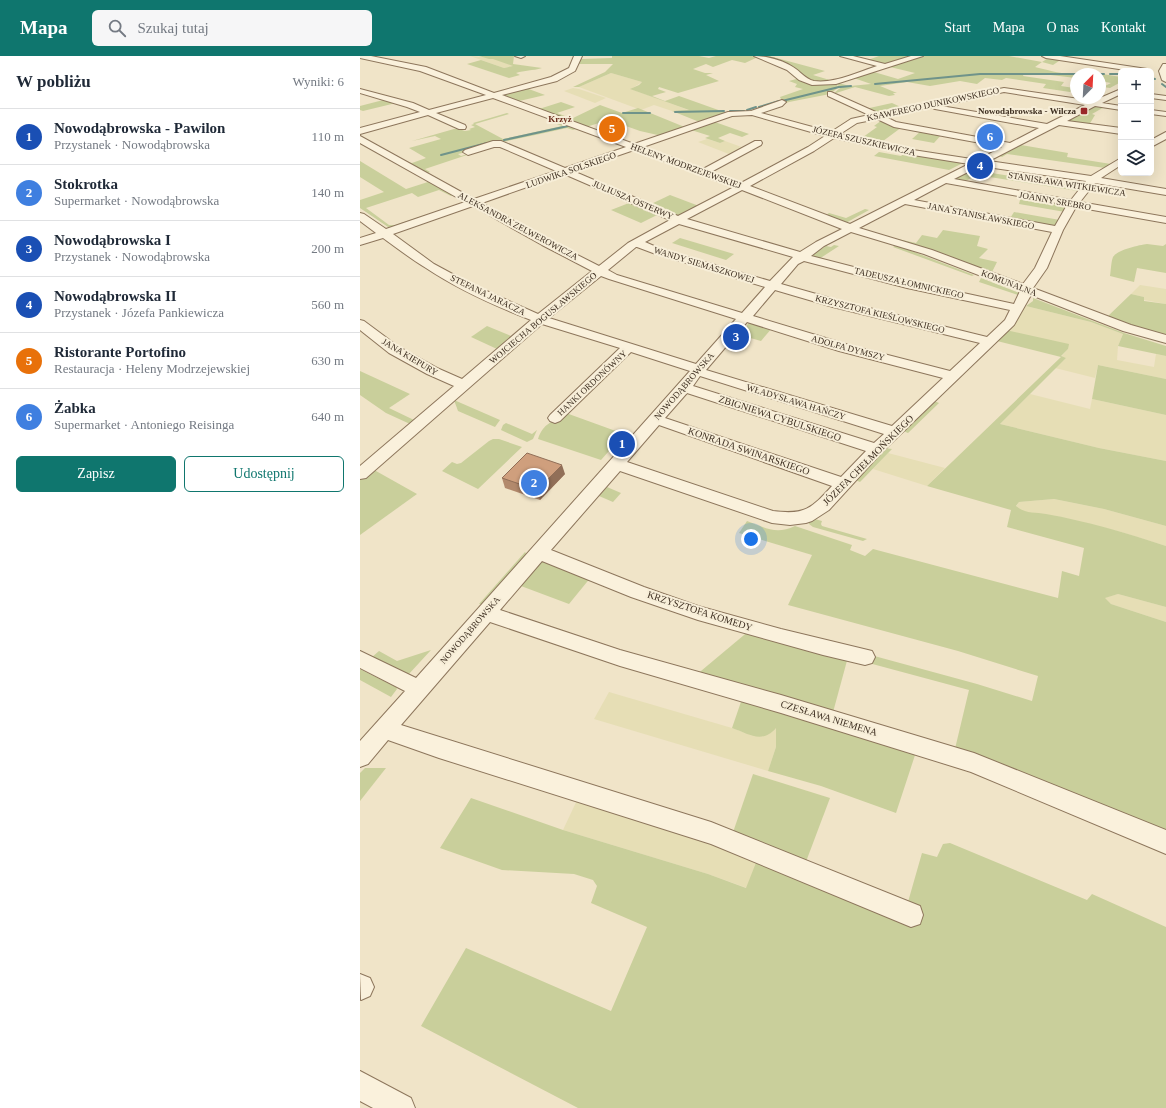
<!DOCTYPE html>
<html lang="pl">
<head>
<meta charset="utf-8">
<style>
	body { margin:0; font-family:"Times New Roman",serif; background:#f6f6f7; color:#1f2937 }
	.controls { position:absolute; right:12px; top:12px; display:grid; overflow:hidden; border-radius:6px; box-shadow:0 4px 16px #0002 }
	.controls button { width:36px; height:36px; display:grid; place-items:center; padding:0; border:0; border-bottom:1px solid #e0e1e3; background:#fff; color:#1f2937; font:20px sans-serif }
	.compass { position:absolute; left:710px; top:12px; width:36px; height:36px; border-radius:50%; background:#fff; box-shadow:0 4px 16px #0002; rotate:24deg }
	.you { position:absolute; left:391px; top:483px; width:14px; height:14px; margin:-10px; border:3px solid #fff; border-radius:50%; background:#1a73e8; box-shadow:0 0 0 6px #1a73e833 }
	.badge { display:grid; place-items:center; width:26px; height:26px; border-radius:50%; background:#0f766e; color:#fff; font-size:13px; font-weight:700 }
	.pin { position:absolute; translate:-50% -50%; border:2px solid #fff; box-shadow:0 1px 4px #0006 }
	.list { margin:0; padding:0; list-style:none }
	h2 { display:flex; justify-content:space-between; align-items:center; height:52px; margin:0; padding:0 16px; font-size:17px }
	h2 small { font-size:13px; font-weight:400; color:#747a83 }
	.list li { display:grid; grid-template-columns:26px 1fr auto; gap:12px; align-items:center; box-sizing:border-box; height:56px; padding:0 16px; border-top:1px solid #e0e1e3 }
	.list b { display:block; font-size:15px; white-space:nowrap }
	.list p { margin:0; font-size:13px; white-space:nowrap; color:#747a83 }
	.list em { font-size:13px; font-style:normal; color:#747a83 }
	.actions { display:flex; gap:8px; padding:12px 16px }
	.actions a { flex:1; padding:9px 0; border:1px solid #0f766e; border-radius:6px; text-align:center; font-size:14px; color:#0f766e }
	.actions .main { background:#0f766e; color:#fff }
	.icon { flex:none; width:22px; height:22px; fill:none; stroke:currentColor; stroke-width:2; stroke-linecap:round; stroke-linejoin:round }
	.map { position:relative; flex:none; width:806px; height:1052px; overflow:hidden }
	header { display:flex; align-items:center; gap:24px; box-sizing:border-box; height:56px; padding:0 20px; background:#0f766e; color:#fff }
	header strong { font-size:19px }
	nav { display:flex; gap:22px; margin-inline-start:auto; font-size:14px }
	.search { width:280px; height:36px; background:#f6f6f7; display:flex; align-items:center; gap:10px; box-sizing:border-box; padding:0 14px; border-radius:6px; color:#747a83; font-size:15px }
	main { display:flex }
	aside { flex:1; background:#fff }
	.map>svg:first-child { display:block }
	.farmland { fill:#e6deb5 }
	.green { fill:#c9cf9b; fill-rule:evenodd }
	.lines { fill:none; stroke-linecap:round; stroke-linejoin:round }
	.stream { stroke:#6f938a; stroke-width:2 }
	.minor-casing { stroke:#8d765c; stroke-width:2 }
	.minor { fill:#faf1dc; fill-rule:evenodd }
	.wall { fill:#b2896c }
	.shaded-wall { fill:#916f58 }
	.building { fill:#cf9f7d; stroke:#916f58 }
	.poi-dot { fill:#9e2a2b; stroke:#f7eed8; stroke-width:1.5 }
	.labels { text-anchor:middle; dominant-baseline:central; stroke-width:4; stroke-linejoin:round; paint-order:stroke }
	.far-street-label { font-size:9px; fill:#3d2e20; stroke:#f7eed8 }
	.far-poi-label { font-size:9px; font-weight:bold; fill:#3d2e20; stroke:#f7eed8; text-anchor:end }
	.far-neighbourhood-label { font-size:9px; font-weight:bold; fill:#6b2e1e; stroke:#f7eed8 }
	.street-label { font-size:10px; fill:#3d2e20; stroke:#f7eed8 }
</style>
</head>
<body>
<header>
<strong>Mapa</strong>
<div class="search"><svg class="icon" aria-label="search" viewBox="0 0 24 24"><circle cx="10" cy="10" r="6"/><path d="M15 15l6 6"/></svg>Szukaj tutaj</div>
<nav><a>Start</a><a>Mapa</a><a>O nas</a><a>Kontakt</a></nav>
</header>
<main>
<aside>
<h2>W pobliżu<small>Wyniki: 6</small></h2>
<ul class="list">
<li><span class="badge" style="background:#1a4fb4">1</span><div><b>Nowodąbrowska - Pawilon</b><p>Przystanek · Nowodąbrowska</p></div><em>110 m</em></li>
<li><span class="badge" style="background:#3f7fe0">2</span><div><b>Stokrotka</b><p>Supermarket · Nowodąbrowska</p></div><em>140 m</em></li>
<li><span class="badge" style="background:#1a4fb4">3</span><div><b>Nowodąbrowska I</b><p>Przystanek · Nowodąbrowska</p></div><em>200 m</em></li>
<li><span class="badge" style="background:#1a4fb4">4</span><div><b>Nowodąbrowska II</b><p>Przystanek · Józefa Pankiewicza</p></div><em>560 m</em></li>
<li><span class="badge" style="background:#e8710a">5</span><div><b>Ristorante Portofino</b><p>Restauracja · Heleny Modrzejewskiej</p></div><em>630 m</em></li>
<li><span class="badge" style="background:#3f7fe0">6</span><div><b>Żabka</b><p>Supermarket · Antoniego Reisinga</p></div><em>640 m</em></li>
</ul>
<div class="actions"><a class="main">Zapisz</a><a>Udostępnij</a></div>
</aside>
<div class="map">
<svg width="806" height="1052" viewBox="0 0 806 1052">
	<rect width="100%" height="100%" fill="#f0e4c8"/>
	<!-- farmland -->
	<g class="farmland">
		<path d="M110 0 133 2 154 10 144 12Z"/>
		<path d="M251 17 282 26 271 33 331 55H312L294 49 281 54 219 31Z"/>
		<path d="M213 32 219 33 246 42 235 47 204 35Z"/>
		<path d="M347 83 360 87 365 85 387 93 374 100 338 86Z"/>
		<path d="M780 229 806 233V248L784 244V241L771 238Z"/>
		<path d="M666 250 731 266 763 278 758 290 757 304 794 311 796 298 806 300V323L738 309 735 322 695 312 706 302 701 301 708 293 646 274 661 253Z"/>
		<path d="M670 338 730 353 732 343 806 359V405L739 392 640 368Z"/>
		<path d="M528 397 585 412 567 430 513 413Z"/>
		<path d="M694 443 744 453 806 470V490L761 476 696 460 662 456 656 451 659 446Z"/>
		<path d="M758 538 806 551V566L751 548 744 542Z"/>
		<path d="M249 636 372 672 388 678 416 672V691L408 715 234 663Z"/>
		<path d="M219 740 399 799 387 832 348 818 203 774Z"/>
	</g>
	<!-- green -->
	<g class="green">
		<path d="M119 0H154L153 8 182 12C172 15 165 14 156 17L160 19 149 22 107 8 121 4 144 12 153 10 133 3H129Z"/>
		<path d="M252 0H339L349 2 356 0H395L398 1 385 7 372 4 353 11 346 8 333 13 345 17H353L346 19 359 25 318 37 299 31 298 33 306 36 292 40 305 45 319 40 364 56 365 58 342 67 312 55 329 54 270 33 279 29 282 26 251 17 219 31H213L245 16 253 8H219L221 3 252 2Z"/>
		<path d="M402 0H409L465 15 453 19 473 25C445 31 426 7 402 0Z"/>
		<path d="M519 0H553L525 9 508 4Z"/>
		<path d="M562 0H649L682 6 690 1 705 5H699L693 9 682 6 675 11C689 14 711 22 724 15L761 21V26L750 32 743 31 751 27 740 25V18H716V22L682 18H664L663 20 704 26 701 30 714 32 710 36 683 32 686 28 646 22 642 24 625 22 617 28 600 25 570 30 547 26 520 30 537 37H533L535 39 529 40 495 31 473 38 480 32 478 29 474 26 490 30 511 28 491 21ZM530 11 555 17 538 23 514 16Z"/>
		<path d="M440 22C452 31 469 21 479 31L470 38 429 46 396 57 422 45 420 41 443 33 435 31 437 28 429 25Z"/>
		<path d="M166 32 185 39 155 46 140 39Z"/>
		<path d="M27 43 36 47 3 55 0 54V50Z"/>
		<path d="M201 46 215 51 197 57 205 60 200 62 179 53Z"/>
		<path d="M532 47 545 53 520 58 505 53Z"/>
		<path d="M240 49 262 57 278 52 327 72 302 80 280 75 249 64 226 71 202 63 207 61 211 63Z"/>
		<path d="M738 49 746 50 732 58 735 59 729 69 704 66Z"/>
		<path d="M147 57 149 58 115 68 143 83 202 70 194 67 196 66 216 73 213 74 207 72C172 80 137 86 102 97L98 98 101 100 128 92 65 113 70 116 68 117 47 106 52 107 66 102 49 92 81 83 75 80 52 85 94 73H99L105 75 111 74 109 73 115 71 111 69 114 68 113 67Z"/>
		<path d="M522 64 542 71 519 88 499 84 517 71 514 70Z"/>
		<path d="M352 65 389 78 382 81 370 77 358 82 365 85 360 87 345 82 350 80 328 73Z"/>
		<path d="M562 74 582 78 574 87 552 83Z"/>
		<path d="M661 89 708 97 707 101 751 108 745 112 647 98 642 101 639 100Z"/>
		<path d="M519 96 541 100 546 96 605 106 589 114 514 100Z"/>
		<path d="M0 105 46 133 71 125 94 138 91 140 79 134 58 141 52 137 6 152 29 169H35L65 159 67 160 31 173 0 152V144L24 136 0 121Z"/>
		<path d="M613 114 714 130 721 132 718 135 617 119 602 127 592 124Z"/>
		<path d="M310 139 339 150 322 160 316 161 289 149Z"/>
		<path d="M661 140 707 149 705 156 659 148Z"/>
		<path d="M259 142H262L312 164 299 172H295L310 163 297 159 281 167 251 154 269 147Z"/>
		<path d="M505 153 509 154 484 168 465 160 469 157 486 162Z"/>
		<path d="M654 156 700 164 695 172 649 164Z"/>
		<path d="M583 174 620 180 617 190 628 193 619 202 637 206 632 216 665 228 662 229 533 182 556 187 562 179 577 182Z"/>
		<path d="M320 182 374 198 366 204 312 187Z"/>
		<path d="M787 188 803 190 806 188V217L777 212 774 226 750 220C751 214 751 206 753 201 757 194 779 189 787 188Z"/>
		<path d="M474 189 479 190 459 203 449 201 466 190 471 191Z"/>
		<path d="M536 189 614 219 612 220 533 191Z"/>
		<path d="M621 222 662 238 661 240 619 226Z"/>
		<path d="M771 238 784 241V245L806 248V281L786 276 747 261Z"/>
		<path d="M673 242 764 277 806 290V300L758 290 763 278 731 266 666 250 673 245Z"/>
		<path d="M390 265 412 272 401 285 380 279Z"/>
		<path d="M127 270 151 280 137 293 111 281Z"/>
		<path d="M646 274 709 288 708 293 701 300 706 302 640 368 739 392 806 405V470L744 453 694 443 659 446 656 450C665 458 675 456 686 458 726 465 767 477 806 490V551L758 538 745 542 751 548 806 566V784L594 697 609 634 505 606 507 598 617 628 672 645 678 620 598 595 428 549 452 499 379 477 387 465C406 472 416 479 435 470L492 489 490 494 505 500 513 493 698 542 702 515 719 520 724 492 647 471 651 454 567 430 701 301 633 284Z"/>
		<path d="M738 309 806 323V359L732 343Z"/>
		<path d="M0 315 50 338 29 352 54 364 50 368 26 357 0 339Z"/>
		<path d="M94 344 140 364 135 371 98 355Z"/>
		<path d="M572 344 579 347 548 377 541 374Z"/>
		<path d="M206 357 264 378 241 404 178 383C183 367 193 366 206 357Z"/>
		<path d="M146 367 172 378 177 374 173 383 167 386 141 374 143 369Z"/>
		<path d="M133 383H139L162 391 118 433 82 415 92 406 97 408 101 407 129 385Z"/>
		<path d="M524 392 532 393 500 426 493 423Z"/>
		<path d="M11 414 16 415 57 438 0 479V423Z"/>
		<path d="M247 431 261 437 253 446 239 440Z"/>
		<path d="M451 462 462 465 461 468 462 470 507 483 503 485 453 471 449 468V465Z"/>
		<path d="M165 496 168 500 124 549 119 548Z"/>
		<path d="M185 502 231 521 209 548 161 530Z"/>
		<path d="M390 574 488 601 472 660 335 620Z"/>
		<path d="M71 594 48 619 11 602 19 595 37 605Z"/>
		<path d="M0 613 36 631 37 633 31 641 0 624Z"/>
		<path d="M383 640 557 693 536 757 461 730 408 715 416 691V672C402 688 389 678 372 672Z"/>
		<path d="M5 712H26L0 745V717Z"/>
		<path d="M393 718 470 742 444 811 371 782Z"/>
		<path d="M111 742 203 774 348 818 386 832 399 799 546 853 562 797 577 801 583 788 590 787 727 844 732 838 806 871V1052H218L61 970 106 892 251 955 287 871 231 847 237 830 233 824 214 818 142 814 80 792Z"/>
	</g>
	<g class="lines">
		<!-- stream -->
		<g class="stream">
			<path d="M740 18H744"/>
			<path d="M750 18H761"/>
			<path d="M791 22 795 23"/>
			<path d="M515 28 620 18H720"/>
			<path d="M802 28 806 31"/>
			<path d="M480 31 491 30"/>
			<path d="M422 45 479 31"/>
			<path d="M399 51 419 45"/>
			<path d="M387 54 396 51"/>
			<path d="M370 55H384"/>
			<path d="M315 56 364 55"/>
			<path d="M263 57H290"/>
			<path d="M144 84 208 70"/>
			<path d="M81 99 127 87"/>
		</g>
		<!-- minor casing -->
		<g class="minor-casing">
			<g id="minor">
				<path d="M0 0H11L66 11 134 37 191 21 209 12 214 0H222L215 15 197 25 142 39 274 88 368 56 391 55 422 44 426 46 422 50 401 57 471 76 491 63 509 59 468 40V36H471L518 57 644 32 733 45 761 33V38L742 47 761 50V54L735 50 707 65 761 72V78L699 69 629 105 731 120 761 102V109L741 122 806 133V139L735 127 720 146 806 161V167L716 151 703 174 687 212 673 232 771 269 806 279V287L763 275 671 239 654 269 522 396 469 454 452 465 446 467 430 469 412 467 260 415 191 494 284 531 338 550 421 573 512 595 515 601 512 607 505 609 463 599 338 564 271 541 182 505 140 554 260 594 421 639 614 697 806 774V798L611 716 421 657 260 610 130 566 41 669 351 766 560 850 563 859 560 868 551 871 351 788 79 702 28 684 8 708 0 711V685L45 635 0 612V595L56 622 330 315 271 296 200 365 195 367 190 365 188 362 190 359 260 292 182 268 6 422 0 423V410L94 330 67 318 29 297 0 274V264L4 265 39 291 77 312 102 323 171 264C135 250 99 234 66 212 51 203 37 192 23 182L0 189V182L16 177 0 165V157L4 158 26 173 105 146 0 87V80L114 143 196 115 140 91H134L108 99 103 96 105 94 133 85H141L205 112 266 91 133 42 76 57 105 69 106 71 105 73H99L68 59 0 78V72L60 56 47 51 0 37V33L53 47 69 54 126 39 60 15 0 2ZM644 36 725 49 687 68 581 50ZM571 51 575 53 679 72 650 87 536 66 526 61ZM392 59 465 80 448 91 381 127 351 116 401 89 402 87 401 85H395L343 113 283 91 372 60ZM517 63 534 71 642 91 618 104 553 94 480 78 497 67ZM474 82 553 99 609 108 490 168 390 130 454 95ZM274 94 374 131 318 160 213 115ZM620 110 726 125 711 144 594 123ZM204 118 310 164 268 187 239 210 190 185 122 147ZM586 127 707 149 695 170 554 144ZM382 134 482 173 456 186 440 196 327 163ZM545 148 692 176 675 212 663 228 572 194 499 172ZM113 150 182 189 232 215 178 258 111 228 74 208 33 178ZM319 168 433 201 410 225 301 193 285 186ZM491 176 564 198 660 235 654 248 548 225 451 200 464 190ZM276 191H277L293 197 405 231 382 257 257 219 248 214ZM444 205 547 232 650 254 645 264 627 281 481 245 421 228 438 208ZM241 220 249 223 376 263 336 308 189 262ZM415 234 473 251 620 287 590 315 489 289 393 260ZM387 266 479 295 583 322 532 370 346 314ZM340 320 524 378 514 387 333 330ZM327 337 506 395 481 421 305 362ZM299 369 472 430C451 453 445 459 413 455L267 406Z"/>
				<path d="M155 0H165L161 2Z"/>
				<path d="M394 0C407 0 422 4 433 11 440 15 445 23 454 25 474 28 498 16 517 10L480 0H493L525 8 551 0H563L476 28 452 29 439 24 427 14Z"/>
				<path d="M682 0H700L787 13 791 15H772L686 2Z"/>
				<path d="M803 8H806V26L802 24 799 15Z"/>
				<path d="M791 38 806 40V44L791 42Z"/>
				<path d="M791 54 806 56V60L791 58Z"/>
				<path d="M806 76V83L791 91V84Z"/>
				<path d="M0 918 10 922 14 931 10 940 1 944Z"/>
				<path d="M0 1015 51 1042 55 1052H13L0 1045Z"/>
			</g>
		</g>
		<!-- minor -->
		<use href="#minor" class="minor"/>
	</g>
	<!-- wall -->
	<path class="wall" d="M205 418 180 444 145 432 142 422Z"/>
	<!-- shaded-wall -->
	<path class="shaded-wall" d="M202 409 205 418 180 444 177 434Z"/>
	<!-- building -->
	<path class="building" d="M167 397 202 409 177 434 142 422Z"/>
	<!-- markers -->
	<rect class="poi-dot" x="720" y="51" width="8" height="8" rx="2"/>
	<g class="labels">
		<!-- far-street labels -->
		<g class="far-street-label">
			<text transform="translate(573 48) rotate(-12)">KSAWEREGO DUNIKOWSKIEGO</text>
			<text transform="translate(504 85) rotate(13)">JÓZEFA SZUSZKIEWICZA</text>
			<text transform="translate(326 110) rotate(20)">HELENY MODRZEJEWSKIEJ</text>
			<text transform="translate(211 114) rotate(-19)">LUDWIKA SOLSKIEGO</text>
			<text transform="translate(707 128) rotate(9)">STANISŁAWA WITKIEWICZA</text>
			<text transform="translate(273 144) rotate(23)">JULIUSZA OSTERWY</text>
			<text transform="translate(695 145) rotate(10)">JOANNY SREBRO</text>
			<text transform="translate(621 160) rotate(11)">JANA STANISŁAWSKIEGO</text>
			<text transform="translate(158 170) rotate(28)">ALEKSANDRA ZELWEROWICZA</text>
			<text transform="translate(344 209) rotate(17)">WANDY SIEMASZKOWEJ</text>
			<text transform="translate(549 227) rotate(13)">TADEUSZA ŁOMNICKIEGO</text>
			<text transform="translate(649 227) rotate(21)">KOMUNALNA</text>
			<text transform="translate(128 239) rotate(26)">STEFANA JARACZA</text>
			<text transform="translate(520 258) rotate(14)">KRZYSZTOFA KIEŚLOWSKIEGO</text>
			<text transform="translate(183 262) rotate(-40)">WOJCIECHA BOGUSŁAWSKIEGO</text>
			<text transform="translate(488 292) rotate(15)">ADOLFA DYMSZY</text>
			<text transform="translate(50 301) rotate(31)">JANA KIEPURY</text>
			<text transform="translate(232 327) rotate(-43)">HANKI ORDONÓWNY</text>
			<text transform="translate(324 330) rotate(-49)">NOWODĄBROWSKA</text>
			<text transform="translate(436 346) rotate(17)">WŁADYSŁAWA HAŃCZY</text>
			<text transform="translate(110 574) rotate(-49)">NOWODĄBROWSKA</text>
		</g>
		<!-- far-poi labels -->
		<g class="far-poi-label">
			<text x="716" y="55">Nowodąbrowska - Wilcza</text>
		</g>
		<!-- far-neighbourhood labels -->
		<g class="far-neighbourhood-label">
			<text x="200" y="63">Krzyż</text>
		</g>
		<!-- street labels -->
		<g class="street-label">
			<text transform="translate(420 362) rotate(18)">ZBIGNIEWA CYBULSKIEGO</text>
			<text transform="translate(389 395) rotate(19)">KONRADA SWINARSKIEGO</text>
			<text transform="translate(508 404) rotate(-45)">JÓZEFA CHEŁMOŃSKIEGO</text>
			<text transform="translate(340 555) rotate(18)">KRZYSZTOFA KOMEDY</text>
			<text transform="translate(469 662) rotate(17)">CZESŁAWA NIEMENA</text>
		</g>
	</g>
</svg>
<div class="controls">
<button>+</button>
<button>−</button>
<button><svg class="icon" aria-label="layers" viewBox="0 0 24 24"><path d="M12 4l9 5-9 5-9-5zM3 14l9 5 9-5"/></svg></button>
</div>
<svg class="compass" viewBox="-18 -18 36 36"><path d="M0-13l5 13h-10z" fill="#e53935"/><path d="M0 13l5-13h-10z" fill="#747a83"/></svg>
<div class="you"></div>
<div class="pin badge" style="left:262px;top:388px;background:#1a4fb4">1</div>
<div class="pin badge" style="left:174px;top:427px;background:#3f7fe0">2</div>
<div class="pin badge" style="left:376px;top:281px;background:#1a4fb4">3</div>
<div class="pin badge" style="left:620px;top:110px;background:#1a4fb4">4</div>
<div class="pin badge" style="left:252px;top:73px;background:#e8710a">5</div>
<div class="pin badge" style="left:630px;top:81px;background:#3f7fe0">6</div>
</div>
</main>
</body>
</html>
